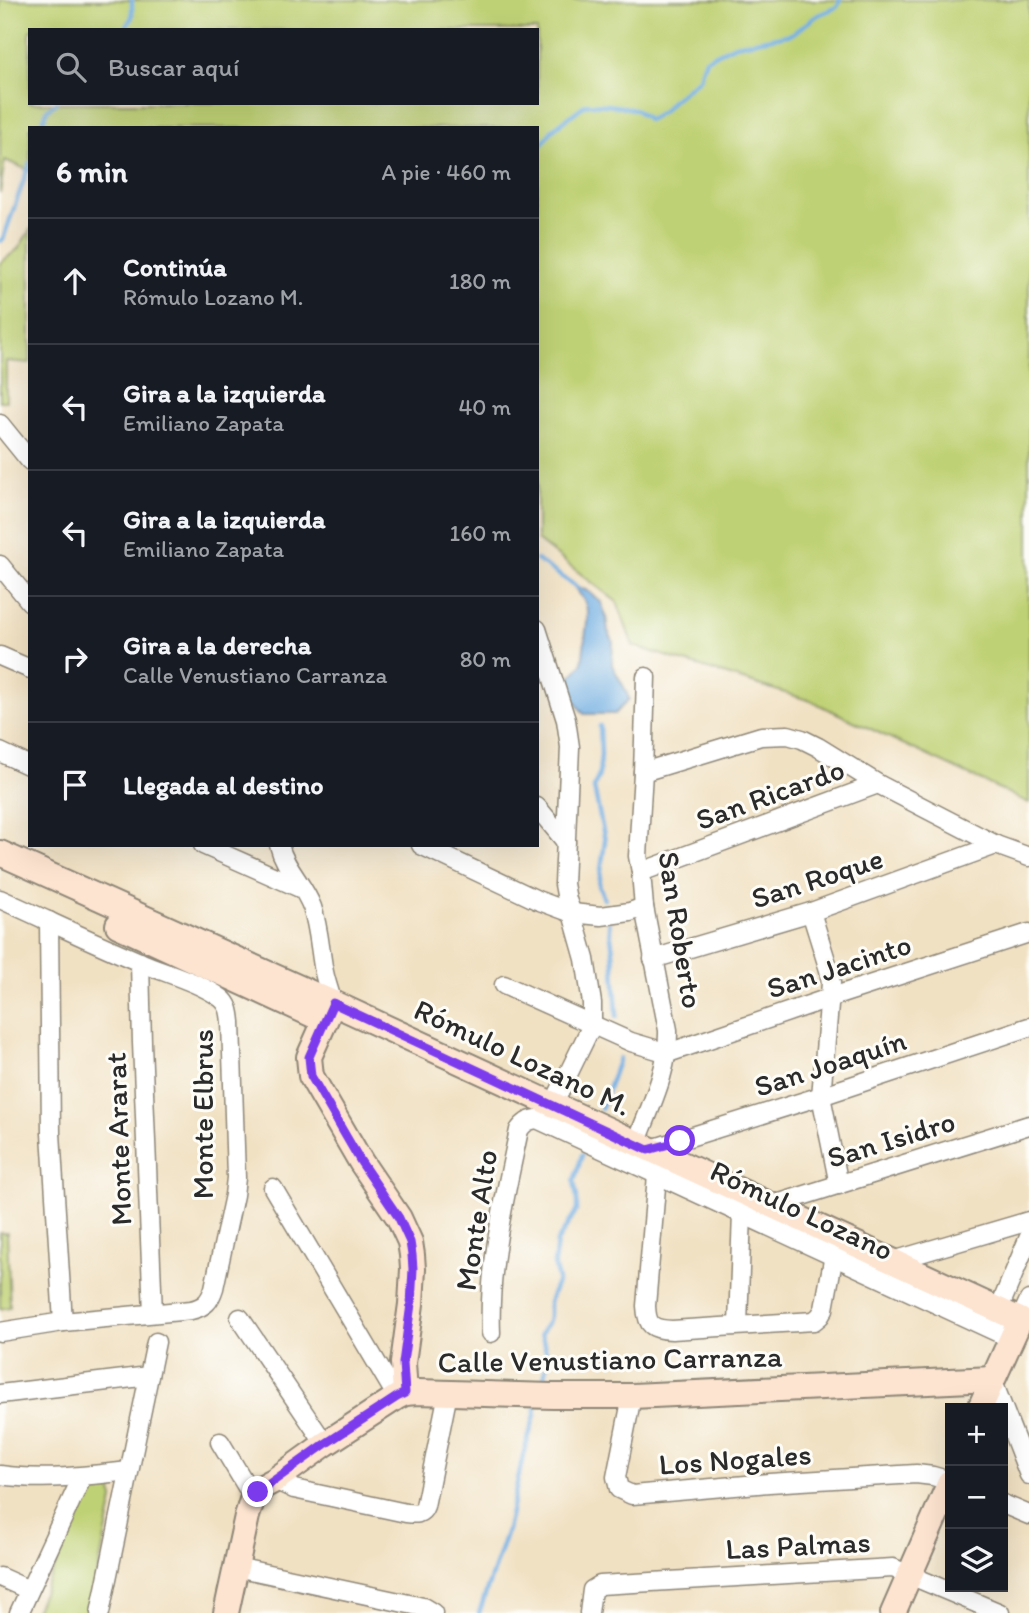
<!DOCTYPE html>
<html lang="es">
<head>
<meta charset="utf-8">
<style>
	body { margin:0; font-family:Itim,sans-serif; background:#20242c; color:#f1f3f6 }
	.controls { position:absolute; right:21px; bottom:21px; display:grid; overflow:hidden; border-radius:0px; box-shadow:0 7px 28px #0002 }
	.controls button { width:63px; height:63px; display:grid; place-items:center; padding:0; border:0; border-bottom:2px solid #363941; background:#171b24; color:#f1f3f6; font:35px sans-serif }
	.stop { position:absolute; width:21px; height:21px; margin:-16px; border:5px solid #7c3aed; border-radius:50%; background:#fff }
	.stop.end { background:#7c3aed; border-color:#fff; box-shadow:0 2px 7px #0008 }
	.list { margin:0; padding:0; list-style:none }
	h2 { display:flex; justify-content:space-between; align-items:center; height:91px; margin:0; padding:0 28px; font-size:30px }
	h2 small { font-size:23px; font-weight:400; color:#9ea1a6 }
	.list li { display:grid; grid-template-columns:46px 1fr auto; gap:21px; align-items:center; box-sizing:border-box; height:126px; padding:0 28px; border-top:2px solid #363941 }
	.list b { display:block; font-size:26px; white-space:nowrap }
	.list p { margin:0; font-size:23px; white-space:nowrap; color:#9ea1a6 }
	.list em { font-size:23px; font-style:normal; color:#9ea1a6 }
	.icon { flex:none; width:38px; height:38px; fill:none; stroke:currentColor; stroke-width:2; stroke-linecap:round; stroke-linejoin:round }
	.map { position:relative; flex:none; width:1029px; height:1613px; overflow:hidden }
	.search { position:absolute; background:#171b24; box-shadow:0 7px 28px #0002; left:28px; top:28px; width:511px; height:77px; display:flex; align-items:center; gap:18px; box-sizing:border-box; padding:0 24px; border-radius:0px; color:#9ea1a6; font-size:26px }
	.panel { position:absolute; background:#171b24; box-shadow:0 7px 28px #0002; left:28px; top:126px; width:511px; height:721px; border-radius:0px }
	.map>svg:first-child { display:block }
	.green { fill:#bfd174; stroke:#757e50; stroke-width:2; fill-rule:evenodd }
	.water { fill:#70ade2; stroke:#4e6c86; stroke-width:2 }
	.lines { fill:none; stroke-linecap:round; stroke-linejoin:round }
	.stream { stroke:#70ade2; stroke-width:4.5 }
	.street-casing { stroke:#8e8677; stroke-width:21 }
	.secondary-casing { stroke:#8e8677; stroke-width:28 }
	.street { stroke:#fff; stroke-width:18 }
	.secondary { stroke:#fde4d0; stroke-width:24 }
	.route { stroke:#7c3aed; stroke-width:9 }
	.labels { text-anchor:middle; dominant-baseline:central; stroke-width:6; stroke-linejoin:round; paint-order:stroke }
	.street-label { font-size:30px; fill:#2b2b2b; stroke:#fdfcf7 }
</style>
</head>
<body>
<div class="map">
<svg width="1029" height="1613" viewBox="0 0 1029 1613">
	<rect width="100%" height="100%" fill="#fdfcf7"/>
	<filter id="ink" filterUnits="userSpaceOnUse"><feTurbulence type="fractalNoise" baseFrequency=".0143" numOctaves="2"/><feDisplacementMap in="SourceGraphic" scale="14" xChannelSelector="R" yChannelSelector="G"/><feConvolveMatrix kernelMatrix="1 2 1 2 8 2 1 2 1" color-interpolation-filters="sRGB"/></filter>
	<filter id="wash" filterUnits="userSpaceOnUse"><feTurbulence type="fractalNoise" baseFrequency=".00686" numOctaves="4" result="noise"/><feDisplacementMap in="SourceGraphic" scale="28" xChannelSelector="R" yChannelSelector="G"/><feGaussianBlur stdDeviation="1.57" result="paint"/><feColorMatrix in="noise" values="0 0 0 0 0 0 0 0 0 0 0 0 0 0 0 0 0 1.4 0 .05"/><feComposite in="paint" operator="in"/></filter>
	<g filter="url(#wash)">
		<rect width="100%" height="100%" fill="#f1e1c3"/>
		<!-- green -->
		<g class="green">
			<path d="M0 0H1029V803L811 701 633 646 617 602 537 540V128H30V171L5 160 0 193ZM30 30H537V103H30Z"/>
			<path d="M30 230V363L6 361V401H0V263L18 249Z"/>
			<path d="M0 1233H7L10 1307 0 1309Z"/>
			<path d="M104 1482 112 1487 113 1500 89 1613H34L89 1490Z"/>
		</g>
		<!-- water -->
		<path class="water" d="M573 585 588 591 601 602 606 616 608 631 613 641 612 665 625 689 629 699 615 714H584L570 695 568 680 582 664 588 614 585 602Z"/>
		<g class="lines">
			<!-- stream -->
			<g class="stream">
				<path d="M124 30 132 17V0"/>
				<path d="M41 128 47 110 56 103"/>
				<path d="M537 151 553 129 586 104 608 105 635 109 649 120 664 110 673 100 699 79 706 59 735 45 792 34 818 15 837 7 840 0"/>
				<path d="M0 241 3 239 30 163"/>
				<path d="M537 560 577 587"/>
				<path d="M600 726 601 755 599 775 594 788 605 841 599 885 604 899"/>
				<path d="M609 923 613 951 617 1016"/>
				<path d="M601 1109 619 1058"/>
				<path d="M541 1387C549 1364 549 1356 541 1334L549 1320V1302L558 1280 554 1264 557 1242 577 1210V1197L574 1181 582 1155"/>
				<path d="M479 1613 507 1530 523 1456 535 1415 537 1402"/>
			</g>
		</g>
	</g>
	<g filter="url(#ink)">
		<g class="lines">
			<!-- street casing -->
			<g class="street-casing">
				<g id="street">
					<path d="M0 424 30 461"/>
					<path d="M0 565 30 602"/>
					<path d="M537 629 566 720 570 747 564 884 567 900 572 913 585 959 592 1003V1025L553 1105"/>
					<path d="M0 656 30 669"/>
					<path d="M0 752 30 766"/>
					<path d="M643 772 761 736 788 735 802 739 818 747 878 784 996 845 1029 857"/>
					<path d="M537 807 566 842"/>
					<path d="M203 845 302 889"/>
					<path d="M279 845C285 869 304 885 312 907 319 928 320 951 324 972 326 982 330 993 333 1003"/>
					<path d="M421 845 537 900 572 913 601 916 630 912 644 907"/>
					<path d="M641 872 878 784"/>
					<path d="M0 899C47 920 94 943 142 963 166 973 201 983 221 998 229 1004 230 1012 231 1022L236 1178 234 1195 214 1288C210 1301 205 1307 191 1310L63 1322 0 1332"/>
					<path d="M811 912 829 970 831 983 821 1096 839 1185"/>
					<path d="M49 921 51 1133 63 1322"/>
					<path d="M653 959 811 912 996 845"/>
					<path d="M140 962 142 1043 153 1313"/>
					<path d="M504 985 631 1042 668 1053 829 998 1029 933"/>
					<path d="M636 1144C650 1107 669 1070 668 1030L644 907 641 872 638 856 643 772 646 677"/>
					<path d="M648 1150 821 1096 1029 1027"/>
					<path d="M657 1175 646 1306C647 1326 652 1329 672 1330L814 1321 820 1316 824 1309 834 1255"/>
					<path d="M273 1188 397 1397"/>
					<path d="M770 1206 1029 1125"/>
					<path d="M893 1261 1029 1221"/>
					<path d="M998 1311 1029 1237"/>
					<path d="M240 1318 325 1444"/>
					<path d="M1020 1320 1029 1300"/>
					<path d="M738 1325 742 1213"/>
					<path d="M491 1333C488 1265 505 1197 519 1130 524 1123 528 1120 537 1119L1012 1339"/>
					<path d="M992 1379 1029 1475"/>
					<path d="M0 1394 149 1376"/>
					<path d="M632 1396 616 1477 619 1489 632 1495 769 1483 916 1474 933 1476 950 1481"/>
					<path d="M220 1442 253 1497"/>
					<path d="M0 1475C43 1481 86 1476 128 1471"/>
					<path d="M275 1480 294 1489 406 1513C415 1514 422 1515 425 1506L448 1393"/>
					<path d="M1003 1504 1029 1515"/>
					<path d="M236 1567 423 1607 433 1613"/>
					<path d="M0 1577 29 1590"/>
					<path d="M19 1613 82 1477"/>
					<path d="M100 1613 156 1342"/>
					<path d="M589 1613 592 1590 600 1585 893 1568 1000 1613"/>
				</g>
			</g>
			<!-- secondary casing -->
			<g class="secondary-casing">
				<g id="secondary">
					<path d="M0 853 333 1003 1020 1320 980 1408"/>
					<path d="M118 925 324 1020"/>
					<path d="M333 1003 309 1057 311 1076 361 1162 399 1218 410 1242 412 1255 413 1269 411 1304 403 1363 405 1393"/>
					<path d="M226 1613 247 1516 253 1497 264 1486 275 1480 325 1444 397 1397 405 1393 418 1392 553 1396H632L992 1379"/>
					<path d="M893 1613 950 1482"/>
				</g>
			</g>
			<!-- street -->
			<use href="#street" class="street"/>
			<!-- secondary -->
			<use href="#secondary" class="secondary"/>
		</g>
	</g>
	<g class="lines" filter="url(#ink)">
		<!-- route -->
		<path class="route" d="M258 1492 325 1444 397 1397 405 1393 403 1363 411 1304 413 1269 412 1255 410 1242 399 1218 361 1162 311 1076 309 1057 333 1003 648 1150 680 1141"/>
	</g>
	<g class="labels">
		<!-- street labels -->
		<g class="street-label">
			<text transform="translate(770 794) rotate(-20)">San Ricardo</text>
			<text transform="translate(817 878) rotate(-18)">San Roque</text>
			<text transform="translate(681 930) rotate(81)">San Roberto</text>
			<text transform="translate(839 966) rotate(-18)">San Jacinto</text>
			<text transform="translate(523 1057) rotate(25)">Rómulo Lozano M.</text>
			<text transform="translate(830 1063) rotate(-18)">San Joaquín</text>
			<text transform="translate(202 1114) rotate(-90)">Monte Elbrus</text>
			<text transform="translate(118 1139) rotate(-92)">Monte Ararat</text>
			<text transform="translate(891 1139) rotate(-17)">San Isidro</text>
			<text transform="translate(802 1210) rotate(25)">Rómulo Lozano</text>
			<text transform="translate(476 1220) rotate(-81)">Monte Alto</text>
			<text transform="translate(610 1359) rotate(-1)">Calle Venustiano Carranza</text>
			<text transform="translate(735 1459) rotate(-4)">Los Nogales</text>
			<text transform="translate(798 1545) rotate(-3)">Las Palmas</text>
		</g>
	</g>
</svg>
<div class="controls">
<button>+</button>
<button>−</button>
<button><svg class="icon" aria-label="layers" viewBox="0 0 24 24"><path d="M12 4l9 5-9 5-9-5zM3 14l9 5 9-5"/></svg></button>
</div>
<div class="stop" style="left:680px;top:1141px"></div>
<div class="stop end" style="left:258px;top:1492px"></div>
<div class="search"><svg class="icon" aria-label="search" viewBox="0 0 24 24"><circle cx="10" cy="10" r="6"/><path d="M15 15l6 6"/></svg>Buscar aquí</div>
<section class="panel">
<h2>6 min<small>A pie · 460 m</small></h2>
<ul class="list">
<li><svg class="icon" aria-label="ahead" viewBox="0 0 24 24"><path d="M12 20V5M6 11l6-6 6 6"/></svg><div><b>Continúa</b><p>Rómulo Lozano M.</p></div><em>180 m</em></li>
<li><svg class="icon" aria-label="left" viewBox="0 0 24 24"><path d="M17 20v-9H6M10 6l-5 5 5 5"/></svg><div><b>Gira a la izquierda</b><p>Emiliano Zapata</p></div><em>40 m</em></li>
<li><svg class="icon" aria-label="left" viewBox="0 0 24 24"><path d="M17 20v-9H6M10 6l-5 5 5 5"/></svg><div><b>Gira a la izquierda</b><p>Emiliano Zapata</p></div><em>160 m</em></li>
<li><svg class="icon" aria-label="right" viewBox="0 0 24 24"><path d="M7 20v-9h11M14 6l5 5-5 5"/></svg><div><b>Gira a la derecha</b><p>Calle Venustiano Carranza</p></div><em>80 m</em></li>
<li><svg class="icon" aria-label="arrive" viewBox="0 0 24 24"><path d="M6 21V4h12l-3 4 3 4H6"/></svg><div><b>Llegada al destino</b></div></li>
</ul>
</section>
</div>
</body>
</html>
